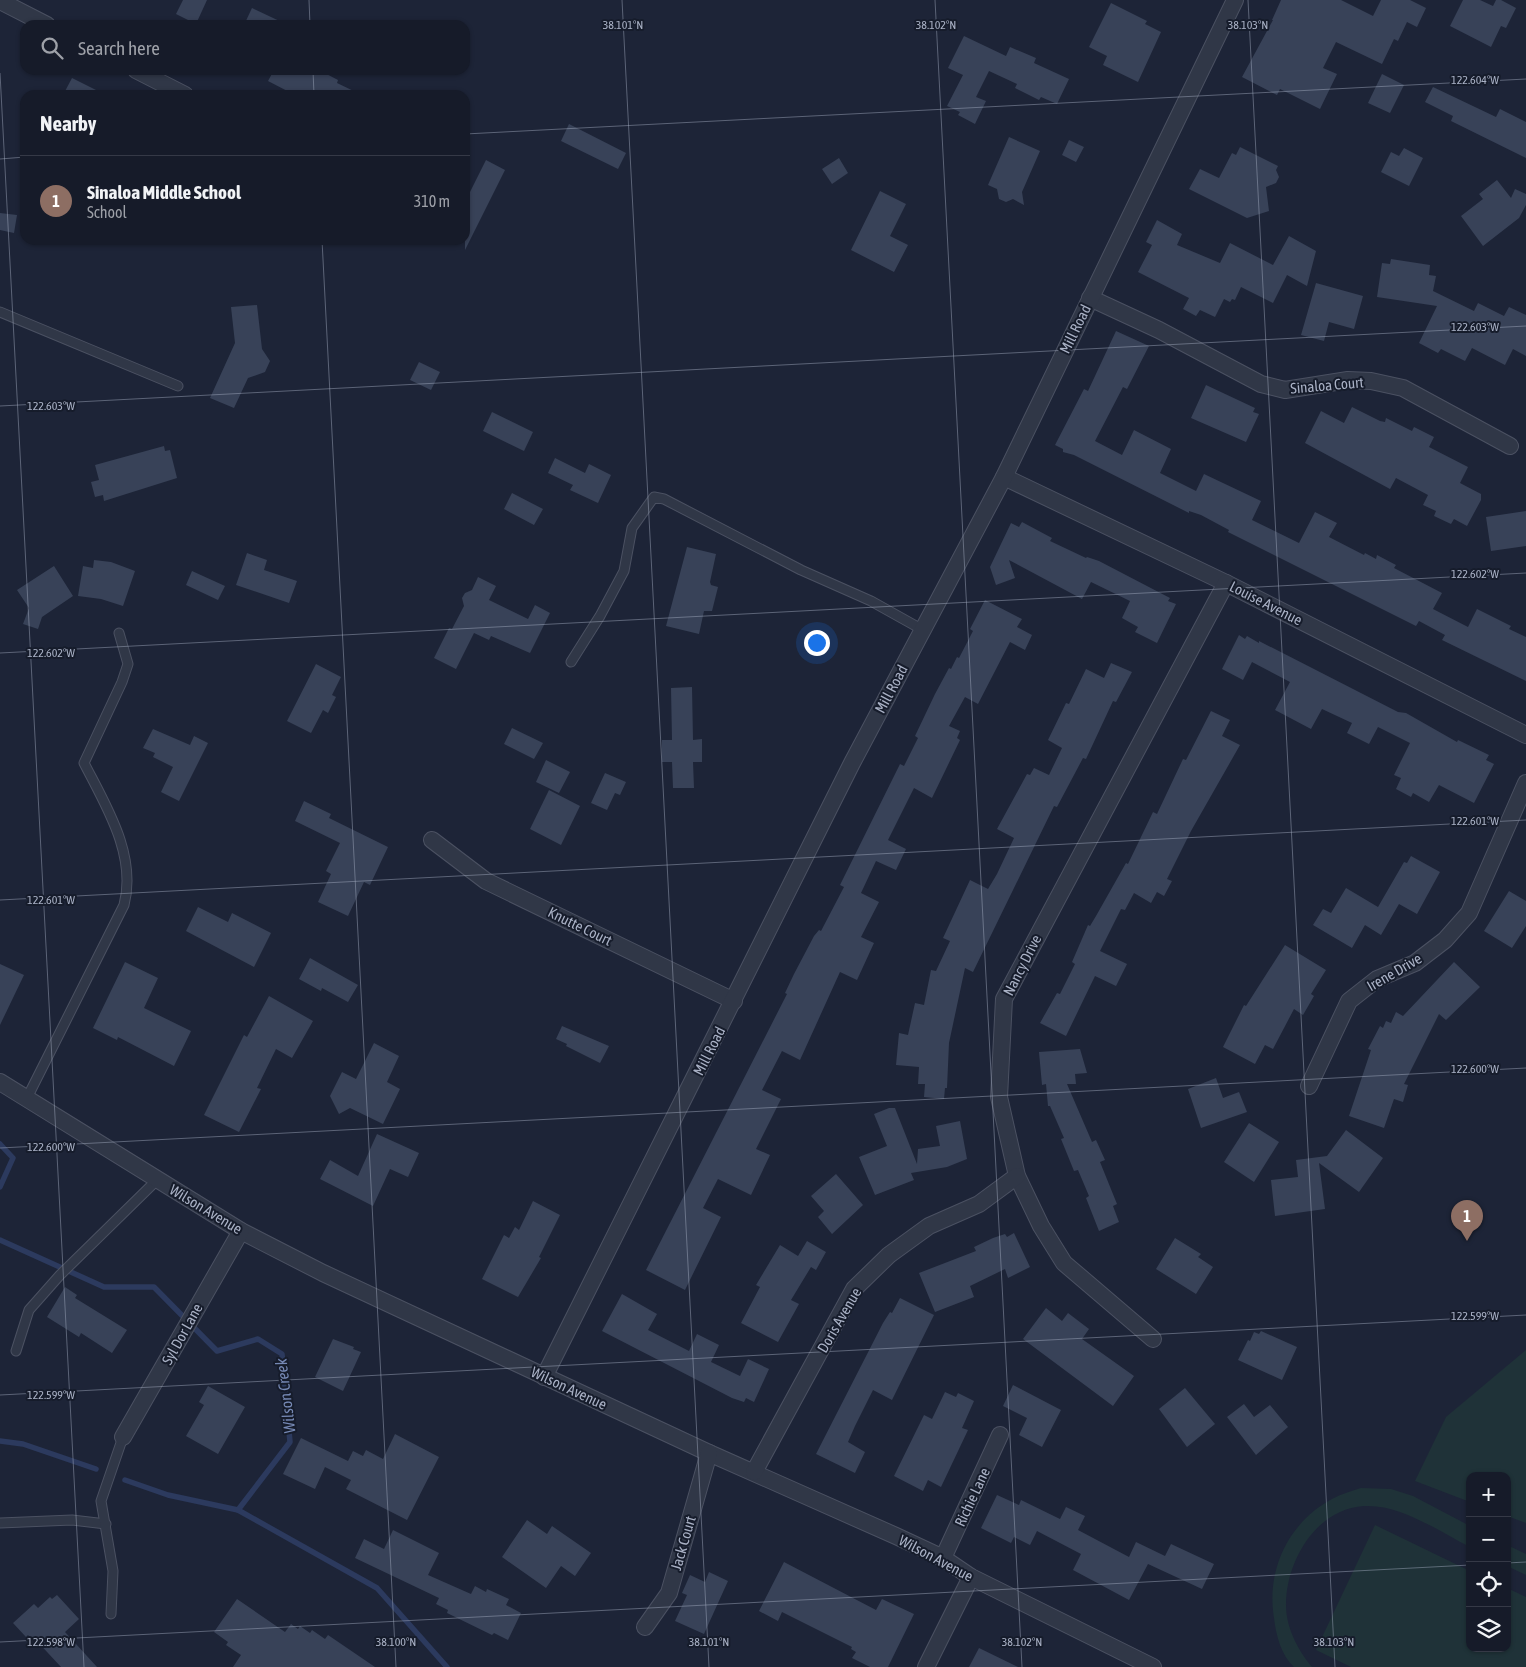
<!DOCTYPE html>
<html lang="en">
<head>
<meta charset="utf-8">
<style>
	body { margin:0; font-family:"Asap Condensed",sans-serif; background:#232835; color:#f1f3f6 }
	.controls { position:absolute; right:15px; bottom:15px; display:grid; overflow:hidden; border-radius:10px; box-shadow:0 1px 4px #0004 }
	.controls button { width:45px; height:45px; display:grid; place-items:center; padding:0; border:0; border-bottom:1px solid #353946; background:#161b29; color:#f1f3f6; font:25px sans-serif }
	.you { position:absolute; left:816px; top:642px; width:18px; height:18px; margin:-12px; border:4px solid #fff; border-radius:50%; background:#1a73e8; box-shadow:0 0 0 8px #1a73e833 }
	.badge { display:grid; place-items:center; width:32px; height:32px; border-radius:50%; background:#0b8043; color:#fff; font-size:16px; font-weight:700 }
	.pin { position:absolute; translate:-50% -41px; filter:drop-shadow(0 1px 2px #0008) }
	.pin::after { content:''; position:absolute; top:26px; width:18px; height:15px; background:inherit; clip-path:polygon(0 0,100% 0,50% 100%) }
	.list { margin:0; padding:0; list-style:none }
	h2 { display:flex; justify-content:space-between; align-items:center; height:65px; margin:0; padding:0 20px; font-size:21px }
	h2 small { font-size:16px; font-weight:400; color:#9ea1a8 }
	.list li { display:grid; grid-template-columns:32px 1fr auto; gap:15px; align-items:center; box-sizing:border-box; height:90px; padding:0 20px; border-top:1px solid #353946 }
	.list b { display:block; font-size:19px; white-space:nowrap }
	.list p { margin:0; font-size:16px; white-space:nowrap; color:#9ea1a8 }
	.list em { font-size:16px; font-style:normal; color:#9ea1a8 }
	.icon { flex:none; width:28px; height:28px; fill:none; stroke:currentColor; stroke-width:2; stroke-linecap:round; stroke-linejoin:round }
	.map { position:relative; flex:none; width:1526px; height:1667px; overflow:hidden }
	.search { position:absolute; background:#161b29; box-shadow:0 1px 4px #0004; left:20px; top:20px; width:450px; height:55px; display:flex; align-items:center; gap:12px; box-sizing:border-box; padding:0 18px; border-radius:15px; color:#9ea1a8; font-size:19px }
	.panel { position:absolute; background:#161b29; box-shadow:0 1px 4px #0004; left:20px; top:90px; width:450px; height:155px; border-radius:15px }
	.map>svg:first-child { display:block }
	.green { fill:#1f3238 }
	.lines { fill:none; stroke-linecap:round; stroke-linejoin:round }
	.stream { stroke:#2c3a5e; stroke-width:5.5 }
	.building { fill:#384258 }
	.service-casing { stroke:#4b5162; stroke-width:11 }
	.minor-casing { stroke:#4b5162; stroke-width:18 }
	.service { stroke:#303747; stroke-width:9 }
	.minor { stroke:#303747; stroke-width:16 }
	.ticks { fill:none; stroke:#a9b1c5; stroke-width:1; stroke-opacity:0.45 }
	.labels { text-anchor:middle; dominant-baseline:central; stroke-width:4; stroke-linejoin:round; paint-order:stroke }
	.street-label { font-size:15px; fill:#a9b1c5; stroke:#161c2b }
	.water-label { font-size:16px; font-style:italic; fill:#7689b5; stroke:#161c2b }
	.ticks-label { font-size:12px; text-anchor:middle; fill:#a9b1c5; stroke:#161c2b; stroke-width:4; stroke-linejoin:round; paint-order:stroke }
</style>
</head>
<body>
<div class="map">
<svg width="1526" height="1667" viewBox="0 0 1526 1667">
	<rect width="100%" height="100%" fill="#1d2437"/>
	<!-- green -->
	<g class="green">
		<path d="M1526 1350V1523L1507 1516V1476H1470V1502L1415 1481 1446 1417Z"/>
		<path d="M1361 1488 1391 1489 1413 1496 1470 1526V1547C1438 1531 1401 1504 1364 1506 1316 1509 1286 1561 1286 1605 1286 1628 1298 1650 1312 1667H1294C1281 1655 1276 1635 1274 1618 1266 1569 1289 1522 1332 1499 1341 1494 1352 1491 1361 1488Z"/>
		<path d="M1375 1525 1470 1571V1648H1507V1588L1526 1597V1667H1351L1316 1650Z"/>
		<path d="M1507 1545 1526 1554V1575L1507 1566Z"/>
	</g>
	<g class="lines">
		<!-- stream -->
		<g class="stream">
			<path d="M0 1144 13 1158 0 1187"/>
			<path d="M0 1240 104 1287H154L217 1351 258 1339 282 1354 290 1442 238 1510 377 1588 447 1667"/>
			<path d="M0 1441 23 1444 96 1469"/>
			<path d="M125 1480 168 1495 238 1510"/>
		</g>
	</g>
	<!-- building -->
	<g class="building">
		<path d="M183 0H207L196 24 176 14Z"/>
		<path d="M1281 0H1341L1373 16 1381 0H1410L1426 8 1417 27 1407 22 1398 41 1394 39 1382 64 1336 42 1323 68 1337 74 1320 109 1280 89 1277 95 1242 77 1273 20H1272Z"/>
		<path d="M1463 0H1480L1493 6 1496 0H1501L1516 8 1506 28 1501 26 1491 47 1450 26Z"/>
		<path d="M1111 3 1147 21 1145 24 1161 32 1138 82 1103 65 1107 56 1089 47Z"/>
		<path d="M252 8 288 25H244Z"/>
		<path d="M964 36 1006 56 1010 47 1036 58 1034 63 1069 79 1057 104 1041 97 1039 100 1015 88 1017 84 989 71 976 97 986 101 975 124 958 115 960 112 947 106 963 75 948 68Z"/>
		<path d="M274 70H319L338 80 337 83 362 95H295L268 81Z"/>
		<path d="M1382 74 1404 85 1390 113 1368 103Z"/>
		<path d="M72 78 106 95H63Z"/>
		<path d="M1433 87 1496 117 1500 109 1526 122V158L1451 121 1453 116 1425 102Z"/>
		<path d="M569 124 626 153 618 169 561 141Z"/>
		<path d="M1009 137 1040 151 1022 192 1024 205 1013 199 1006 202 999 199 997 189 988 185Z"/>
		<path d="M1069 140 1084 147 1076 162 1062 155Z"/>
		<path d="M1240 147 1278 166 1276 170 1279 177 1276 183 1266 187 1269 211 1247 218 1189 189 1200 169 1219 178 1232 153 1236 155Z"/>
		<path d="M1404 148 1423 158 1409 186 1381 172 1391 152 1399 156Z"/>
		<path d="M839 158 848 173 832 184 822 169Z"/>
		<path d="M486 160 505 170 465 250V202Z"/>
		<path d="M1497 180 1511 198 1515 189 1526 194V205L1519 218 1483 246 1461 216 1483 199 1479 194Z"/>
		<path d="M880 191 906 204 890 236 908 245 894 272 851 250Z"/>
		<path d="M0 213 17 215 14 233 0 230Z"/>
		<path d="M1157 220 1182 234 1177 245 1220 263 1230 243 1273 265 1289 236 1316 251 1307 286 1287 275 1273 303 1241 287 1235 300 1232 299 1230 302 1224 299 1215 317 1200 310 1196 316 1183 309 1189 298 1138 272 1152 245 1146 242Z"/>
		<path d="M1391 259 1430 265 1429 275 1436 276 1433 291 1474 311 1478 303 1504 316 1509 307 1526 315V356L1513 349 1505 365 1472 348 1465 361 1441 349 1438 353 1419 343 1437 306 1377 297 1382 263 1390 264Z"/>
		<path d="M1316 283 1363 296 1354 329 1329 322 1324 341 1301 335Z"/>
		<path d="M257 305 262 349 270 361 265 372 248 378 234 408 210 398 235 343 231 307Z"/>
		<path d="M1116 331 1149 346 1127 389 1123 387 1095 441 1122 455 1134 430 1171 449 1160 473 1196 491 1204 474 1261 501 1252 520 1299 543 1315 512 1337 523 1329 537 1364 555 1365 553 1376 559 1377 555 1396 565 1394 568 1442 593 1433 609 1468 627 1477 609 1511 626 1509 629 1526 637V681L1442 640 1445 635 1419 621 1416 626 1228 532 1229 530 1201 515 1189 511V513L1074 455 1063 452V449L1055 445 1084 389 1088 391Z"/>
		<path d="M419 362 440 372 431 390 410 380Z"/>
		<path d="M1206 385 1255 408 1253 412 1259 414 1246 442 1191 418Z"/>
		<path d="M1352 407 1380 421 1385 422 1386 418 1412 431 1414 427 1434 437 1429 447 1468 467 1460 483 1481 494V500L1467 526 1454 519 1451 524 1434 516 1436 511 1423 505 1428 495 1396 478 1390 489 1305 443 1321 411 1344 423Z"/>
		<path d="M492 412 533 432 524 451 483 431Z"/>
		<path d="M164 446 165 451 170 450 177 478 104 501 103 495 95 497 91 482 99 480 95 465Z"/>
		<path d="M555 458 585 473 589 464 611 475 598 503 570 490 573 485 548 473Z"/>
		<path d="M512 493 543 509 534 525 504 509Z"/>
		<path d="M1526 511V546L1491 551 1486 517Z"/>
		<path d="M1022 522 1052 538 1050 541 1086 558 1087 557 1099 561 1170 598 1168 601 1176 604 1157 643 1135 632 1138 627 1122 618 1130 601 1091 582 1082 599 1009 560 1015 578 996 585 990 567 1011 523 1019 527Z"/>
		<path d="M687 547 716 554 710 582 711 585 718 587 712 611H704L699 634 666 626Z"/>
		<path d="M247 553 267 560 264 570 297 581 289 603 236 585Z"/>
		<path d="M94 560 111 562 135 571 123 606 101 599 78 596 83 566 93 568Z"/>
		<path d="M54 566 73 596 42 617 38 629 23 624 29 608 17 590Z"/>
		<path d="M192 571 225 586 218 600 186 585Z"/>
		<path d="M478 577 496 586 489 600 528 619 535 605 550 613 530 653 491 636 489 640 474 633 456 669 434 658 449 628 452 629 464 606 462 598 465 593 472 590Z"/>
		<path d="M985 600 1022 619 1017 627 1032 635 1025 650 1010 642 978 704 965 697 949 726 960 731 957 738 960 740 932 798 914 788 888 840 906 849 896 870 876 861 861 893 879 902 861 937 874 943 857 980 840 972 800 1060 782 1051 762 1090 781 1099 756 1149 770 1155 751 1195 718 1179 703 1208 721 1217 685 1290 646 1270 787 994 785 993 794 974 814 936 819 930 821 931 844 887 840 885 900 764 904 766 918 738 915 736 935 694 949 668 951 669 957 657 959 658 973 631 970 629Z"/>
		<path d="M1239 635 1245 639 1247 636 1259 643V641L1398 712 1406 713 1457 742 1458 740 1489 755 1486 760 1494 764 1474 803 1439 785 1429 802 1413 793 1411 797 1396 789 1401 778 1394 775 1410 743 1378 727 1369 744 1347 733 1352 723 1322 709 1311 729 1275 710 1290 682 1252 662 1243 680 1222 669Z"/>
		<path d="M1111 663 1132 672 1116 702 1113 701 1086 759 1083 758 1057 807 1054 806 973 972 965 968 949 1043 947 1088H945L944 1099 924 1097 925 1084H918L919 1067 896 1065 899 1033 908 1035 915 1003 924 1005 931 970 936 971 950 941 943 938 970 880 988 889 997 874 1014 838 997 829 1027 774 1030 775 1034 768 1049 775 1062 748 1048 740 1066 703 1069 704 1086 669 1104 678Z"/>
		<path d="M316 664 341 677 332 695 336 697 328 713 323 710 311 733 287 721Z"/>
		<path d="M692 687 693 740 702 739V762H693L694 788H673L672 762H662V740H672L671 688Z"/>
		<path d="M1211 711 1230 720 1222 736 1240 745 1191 831 1167 879 1172 881 1164 896 1157 892 1151 903 1134 893 1125 910 1121 909 1100 951 1127 964 1116 986 1095 976 1066 1036 1040 1023 1057 993 1060 994 1075 964 1072 962 1088 925 1090 926 1096 916 1126 863 1128 864 1153 812 1157 814 1183 759 1186 760Z"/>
		<path d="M512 728 543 743 534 759 504 744Z"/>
		<path d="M153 729 190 745 194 736 208 743 179 801 161 792 173 767 153 757 155 753 143 748Z"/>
		<path d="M546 760 570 772 559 793 536 782Z"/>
		<path d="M605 773 626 782 620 795 615 793 607 810 591 803Z"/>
		<path d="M549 790 580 806 561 845 530 829Z"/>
		<path d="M304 801 331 814 329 818 388 847 370 885 364 882 348 916 318 902 331 874 326 871 340 843 295 821Z"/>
		<path d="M1411 856 1440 872 1417 914 1399 904 1381 935 1365 925 1352 948 1313 925 1323 909 1331 913 1346 888 1378 907 1404 862 1407 863Z"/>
		<path d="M1509 891 1526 901V926L1512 948 1484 931Z"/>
		<path d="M198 907 228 922 232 913 271 933 254 967 186 931Z"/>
		<path d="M1285 945 1326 970 1311 994 1314 996 1303 1015 1294 1009 1273 1049 1265 1045 1255 1064 1223 1047 1244 1005 1246 1006Z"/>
		<path d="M310 958 358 985 348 1002 322 988 321 991 299 979Z"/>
		<path d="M125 962 158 978 144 1008 191 1031 174 1066 118 1037 117 1040 93 1028Z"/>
		<path d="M1454 962 1480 987 1446 1020 1439 1014 1404 1084 1408 1085 1403 1102 1394 1099 1384 1128 1349 1116 1371 1050 1368 1049 1380 1026 1383 1028 1386 1021 1391 1023 1396 1012 1403 1016Z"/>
		<path d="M0 964 24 975 0 1025Z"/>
		<path d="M269 996 313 1021 292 1058 276 1049 257 1088 261 1089 239 1132 204 1115 244 1035 247 1037Z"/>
		<path d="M562 1026 609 1046 600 1063 566 1046 567 1044 556 1039Z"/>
		<path d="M374 1043 399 1056 387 1082 400 1089 383 1124 350 1108 339 1114 330 1096 342 1072 356 1079Z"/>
		<path d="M1080 1049 1087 1073 1075 1074 1076 1084H1067L1092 1142 1096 1140 1105 1160 1100 1162 1117 1204 1113 1206 1119 1222 1099 1231 1086 1198 1089 1196 1078 1170 1074 1171 1061 1139 1064 1138 1050 1106H1048L1046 1084 1042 1085 1039 1052Z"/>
		<path d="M1216 1078 1223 1098 1239 1092 1247 1112 1201 1128 1188 1089Z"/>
		<path d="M889 1108H895L917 1164 918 1149 940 1146 936 1126 960 1121 967 1159 947 1167 911 1173 914 1180 875 1195 859 1157 887 1146 874 1114Z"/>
		<path d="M1249 1123 1279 1142 1254 1182 1224 1162Z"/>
		<path d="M1346 1130 1383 1158 1359 1192 1319 1163 1325 1209 1275 1216 1271 1180 1298 1177 1296 1160 1327 1156Z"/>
		<path d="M377 1134 419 1153 408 1177 390 1169 373 1206 320 1179 330 1160 358 1176Z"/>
		<path d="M836 1174 863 1205 832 1234 818 1217 824 1211 811 1196Z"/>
		<path d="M533 1201 560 1215 539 1257 541 1258 518 1297 482 1279 504 1235 509 1238 515 1227 519 1230Z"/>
		<path d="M1014 1233 1030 1267 1008 1278 1005 1269 970 1286 974 1297 935 1312 919 1273 976 1251 974 1247 993 1238 1005 1234 1007 1237Z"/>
		<path d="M1175 1238 1201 1254 1198 1257 1213 1267 1196 1294 1156 1269Z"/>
		<path d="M807 1241 826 1252 816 1270 811 1267 791 1300 799 1304 778 1342 741 1323 760 1287 756 1285 780 1245 798 1256Z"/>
		<path d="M65 1287 77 1295 75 1298 127 1330 112 1353 81 1333 79 1337 47 1317Z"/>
		<path d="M622 1294 657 1314 648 1330 689 1351 697 1334 719 1345 711 1362 740 1376 748 1359 769 1369 754 1402 746 1398 744 1402 732 1398 602 1331Z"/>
		<path d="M900 1298 934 1315 892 1400 873 1390 855 1426 848 1442 865 1452 855 1473 816 1454 883 1323 890 1312 892 1313Z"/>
		<path d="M1046 1308 1062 1321 1068 1313 1089 1329 1082 1339 1134 1376 1113 1406 1023 1339Z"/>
		<path d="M1261 1331 1297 1347 1282 1380 1238 1360 1248 1340 1250 1341 1254 1332 1259 1334Z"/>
		<path d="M333 1339 354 1347 353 1349 361 1352 343 1391 315 1377Z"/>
		<path d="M1013 1385 1061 1410 1042 1447 1019 1435 1027 1418 1003 1406Z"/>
		<path d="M208 1386 245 1407 218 1454 186 1436 204 1405 199 1402Z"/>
		<path d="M1185 1388 1215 1424 1187 1447 1159 1409Z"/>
		<path d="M945 1392 956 1397 958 1393 974 1401 962 1428 968 1430 941 1487 928 1480 923 1491 894 1476 924 1415 932 1419Z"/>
		<path d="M1244 1404 1254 1417 1270 1405 1288 1427 1256 1455 1227 1417Z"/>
		<path d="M395 1434 439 1457 407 1520 346 1489 351 1480 325 1467 315 1489 283 1474 301 1438 348 1461 353 1451 363 1456 366 1450 383 1459Z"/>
		<path d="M997 1495 1019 1505 1021 1500 1060 1519 1066 1507 1085 1516 1078 1530 1129 1557 1136 1542 1165 1556 1171 1544 1214 1564 1202 1589 1148 1564 1129 1600 1073 1570 1081 1554 1037 1531 1030 1545 1014 1537 1011 1543 981 1528Z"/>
		<path d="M527 1520 547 1534 552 1526 591 1553 575 1576 561 1566 546 1588 502 1557Z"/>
		<path d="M393 1530 439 1553 428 1575 471 1594 475 1586 486 1592 487 1589 509 1599 506 1605 521 1613 508 1640 494 1633 492 1635 447 1613 448 1610 436 1604 439 1598 355 1558 364 1539 384 1549Z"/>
		<path d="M784 1562 876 1610 882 1599 914 1614 888 1667H870L852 1658 856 1652 851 1649 852 1647 782 1612 778 1621 759 1611Z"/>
		<path d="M709 1572 728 1581 704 1634 675 1621 687 1595 682 1593 690 1575 705 1582Z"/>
		<path d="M57 1595 79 1619 65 1632 97 1667H61L35 1639 33 1641 28 1635 26 1637 13 1623 34 1604 38 1608 50 1597 52 1599Z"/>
		<path d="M237 1599 285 1632 291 1624 298 1629 300 1626 310 1633 312 1630 325 1639 328 1635 375 1667H233L241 1655 226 1645 228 1642 214 1632Z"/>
		<path d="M979 1648 1018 1667H969Z"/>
	</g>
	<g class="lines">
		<!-- service casing -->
		<g class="service-casing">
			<g id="service">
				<path d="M0 312 178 386"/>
				<path d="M571 662 600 616 624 571 632 528 654 497 664 499 801 570 871 601 923 630"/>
				<path d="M27 1098 124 905C137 855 106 806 84 763L122 682 128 664 119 633"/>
				<path d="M16 1351 29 1310 60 1275 158 1179"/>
				<path d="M0 1523 72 1520 106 1524"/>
				<path d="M111 1614 113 1571 101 1501 123 1437"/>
			</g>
		</g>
		<!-- minor casing -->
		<g class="minor-casing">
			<g id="minor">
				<path d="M0 1 47 25"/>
				<path d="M136 70 185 95"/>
				<path d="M1090 298 1159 330 1261 384 1285 390 1348 380 1371 381 1403 388 1510 446"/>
				<path d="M1004 477 1226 583 1526 735"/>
				<path d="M432 840 486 881 734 1001"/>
				<path d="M0 1082 241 1231 323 1273 709 1453 896 1536 943 1558 971 1577 1153 1667"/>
				<path d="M1309 1086 1349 1001 1377 979 1415 963 1445 940 1469 913 1526 783"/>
				<path d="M1153 1339 1064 1263 1041 1226 1017 1176 999 1097 1004 999 1226 583"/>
				<path d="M544 1377 852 763 1004 477 1235 0"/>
				<path d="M123 1437 241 1231"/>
				<path d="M754 1472 854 1289 889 1255 929 1226 979 1204 1017 1176"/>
				<path d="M943 1558 1000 1435"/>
				<path d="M645 1627 669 1593 709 1453"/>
				<path d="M926 1667 971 1577"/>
			</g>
		</g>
		<!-- service -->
		<use href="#service" class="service"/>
		<!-- minor -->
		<use href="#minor" class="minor"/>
	</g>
	<!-- ticks -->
	<path class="ticks" d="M309 0 310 25M622 0 709 1667M935 0 1022 1667M1248 0 1335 1667M313 70 314 95M0 73 84 1667M465 134 1526 79M0 159 25 157M322 240 396 1667M0 406 1526 326M0 653 1526 573M0 900 1526 820M0 1148 1526 1068M0 1395 1526 1315M1507 1563 1526 1562M0 1642 1470 1565"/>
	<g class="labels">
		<!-- street labels -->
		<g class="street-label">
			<text transform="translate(1075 329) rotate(-64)">Mill Road</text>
			<text transform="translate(1327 385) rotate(-5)">Sinaloa Court</text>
			<text transform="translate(1266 603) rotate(27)">Louise Avenue</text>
			<text transform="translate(891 689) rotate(-62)">Mill Road</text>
			<text transform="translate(580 926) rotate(26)">Knutte Court</text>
			<text transform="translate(1022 965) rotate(-63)">Nancy Drive</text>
			<text transform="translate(1394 972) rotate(-30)">Irene Drive</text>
			<text transform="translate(709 1051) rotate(-63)">Mill Road</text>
			<text transform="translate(206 1209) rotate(31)">Wilson Avenue</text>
			<text transform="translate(839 1320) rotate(-60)">Doris Avenue</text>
			<text transform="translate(182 1334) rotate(-61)">Syl Dor Lane</text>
			<text transform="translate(569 1388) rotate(25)">Wilson Avenue</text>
			<text transform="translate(972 1497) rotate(-65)">Richie Lane</text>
			<text transform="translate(683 1543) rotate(-74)">Jack Court</text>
			<text transform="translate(936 1558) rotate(28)">Wilson Avenue</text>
		</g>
		<!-- water labels -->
		<g class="water-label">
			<text transform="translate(285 1396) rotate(-97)">Wilson Creek</text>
		</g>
	</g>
	<g class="ticks-label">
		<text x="623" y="29">38.101°N</text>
		<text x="936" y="29">38.102°N</text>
		<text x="1248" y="29">38.103°N</text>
		<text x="1475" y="84">122.604°W</text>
		<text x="1475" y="331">122.603°W</text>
		<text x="51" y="410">122.603°W</text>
		<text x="1475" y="578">122.602°W</text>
		<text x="51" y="657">122.602°W</text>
		<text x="1475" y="825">122.601°W</text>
		<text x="51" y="904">122.601°W</text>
		<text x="1475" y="1073">122.600°W</text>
		<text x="51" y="1151">122.600°W</text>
		<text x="1475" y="1320">122.599°W</text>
		<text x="51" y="1399">122.599°W</text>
		<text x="51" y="1646">122.598°W</text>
		<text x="396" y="1646">38.100°N</text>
		<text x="709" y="1646">38.101°N</text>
		<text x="1022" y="1646">38.102°N</text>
		<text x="1334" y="1646">38.103°N</text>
	</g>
</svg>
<div class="controls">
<button>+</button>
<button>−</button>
<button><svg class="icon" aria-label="locate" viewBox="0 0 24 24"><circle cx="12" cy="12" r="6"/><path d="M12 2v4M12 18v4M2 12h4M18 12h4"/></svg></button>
<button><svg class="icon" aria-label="layers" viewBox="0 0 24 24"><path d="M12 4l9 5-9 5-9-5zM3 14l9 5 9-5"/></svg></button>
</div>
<div class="you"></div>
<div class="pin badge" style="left:1467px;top:1241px;background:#8d6e63">1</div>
<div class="search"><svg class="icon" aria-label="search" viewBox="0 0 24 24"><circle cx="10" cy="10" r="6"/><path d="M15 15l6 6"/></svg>Search here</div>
<section class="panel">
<h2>Nearby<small></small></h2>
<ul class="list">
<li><span class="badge" style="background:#8d6e63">1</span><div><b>Sinaloa Middle School</b><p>School</p></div><em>310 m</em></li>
</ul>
</section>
</div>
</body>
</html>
